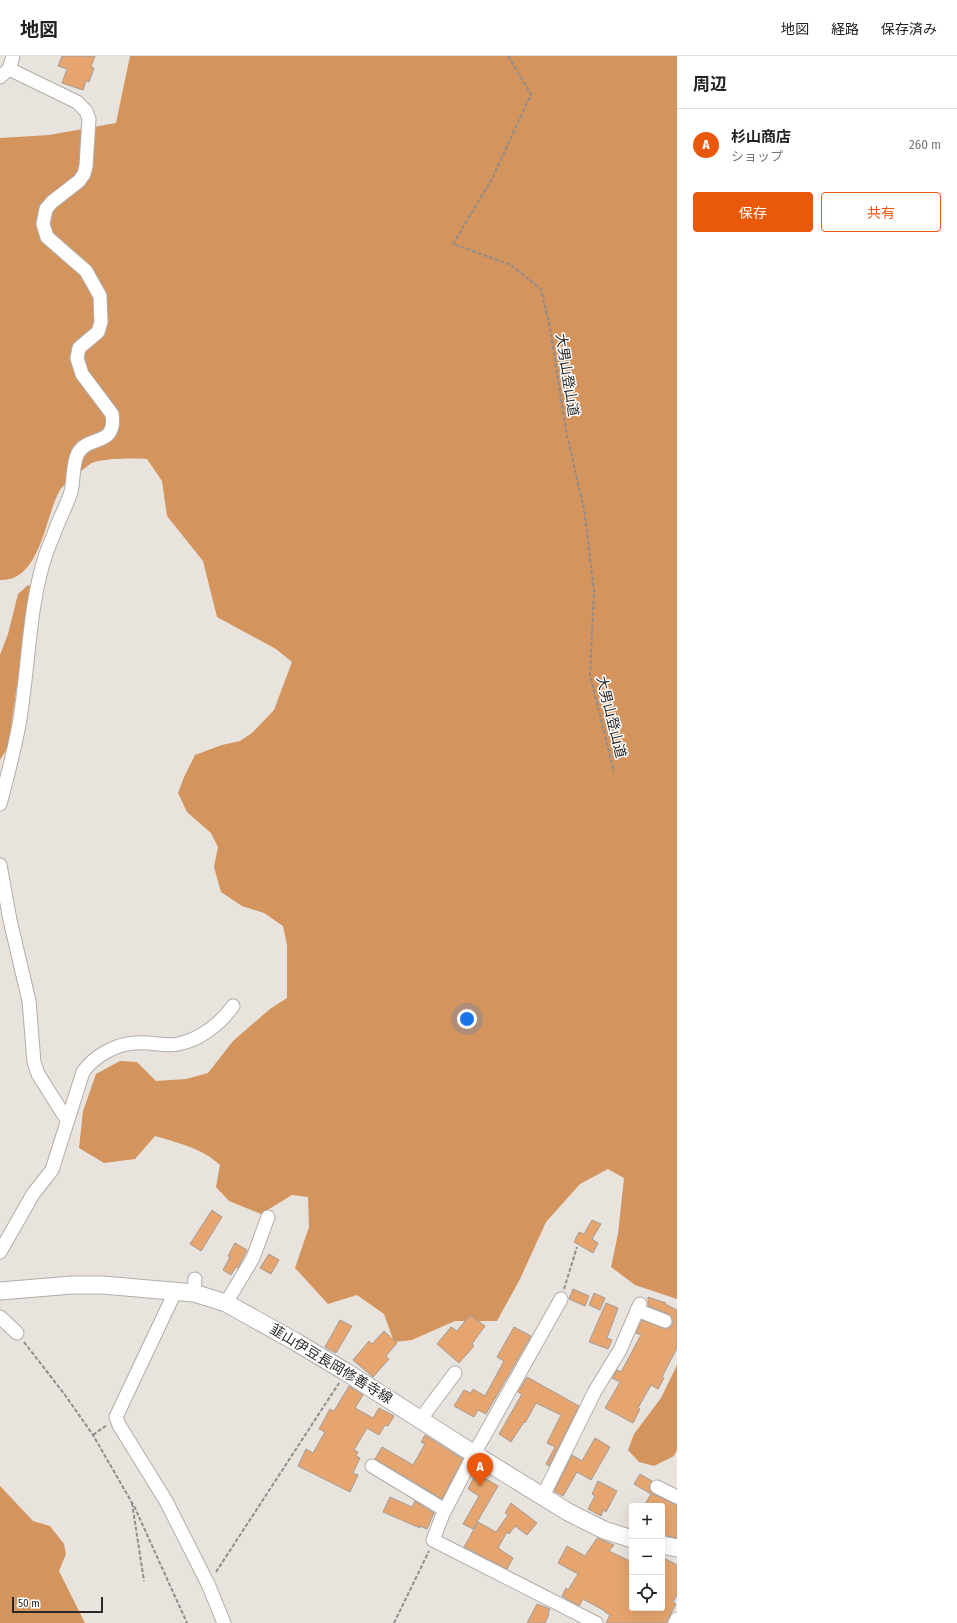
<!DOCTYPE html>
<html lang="ja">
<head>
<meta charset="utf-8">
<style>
	body { margin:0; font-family:"Fira Sans Condensed","Noto Sans JP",sans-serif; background:#f6f6f6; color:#222 }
	.controls { position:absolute; right:12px; bottom:12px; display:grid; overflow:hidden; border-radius:4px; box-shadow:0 4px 16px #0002 }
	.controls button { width:36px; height:36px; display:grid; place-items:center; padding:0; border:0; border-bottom:1px solid #e0e0e0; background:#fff; color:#222; font:20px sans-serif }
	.scale { position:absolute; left:12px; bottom:10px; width:91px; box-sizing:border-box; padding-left:4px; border:2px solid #2b2927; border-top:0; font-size:11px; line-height:14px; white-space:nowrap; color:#2b2927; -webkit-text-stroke:3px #fff; paint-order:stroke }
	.you { position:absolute; left:467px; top:963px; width:14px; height:14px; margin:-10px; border:3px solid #fff; border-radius:50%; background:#1a73e8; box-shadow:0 0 0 6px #1a73e833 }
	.badge { display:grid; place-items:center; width:26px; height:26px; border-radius:50%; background:#ea580c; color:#fff; font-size:13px; font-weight:700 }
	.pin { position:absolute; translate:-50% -33px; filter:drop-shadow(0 1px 2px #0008) }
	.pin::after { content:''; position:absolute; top:21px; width:14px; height:12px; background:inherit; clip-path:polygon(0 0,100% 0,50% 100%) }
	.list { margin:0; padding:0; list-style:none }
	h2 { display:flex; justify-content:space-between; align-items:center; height:52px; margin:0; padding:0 16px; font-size:17px }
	h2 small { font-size:13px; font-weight:400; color:#767676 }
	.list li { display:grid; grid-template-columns:26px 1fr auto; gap:12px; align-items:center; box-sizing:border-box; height:72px; padding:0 16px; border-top:1px solid #e0e0e0 }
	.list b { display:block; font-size:15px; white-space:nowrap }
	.list p { margin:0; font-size:13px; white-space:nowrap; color:#767676 }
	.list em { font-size:13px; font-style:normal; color:#767676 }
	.actions { display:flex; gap:8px; padding:12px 16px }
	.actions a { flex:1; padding:9px 0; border:1px solid #ea580c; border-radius:4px; text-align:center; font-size:14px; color:#ea580c }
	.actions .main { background:#ea580c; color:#fff }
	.icon { flex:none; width:22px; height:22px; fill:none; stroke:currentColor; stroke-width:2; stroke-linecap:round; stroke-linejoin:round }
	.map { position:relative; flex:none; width:677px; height:1567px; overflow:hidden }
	header { display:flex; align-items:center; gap:24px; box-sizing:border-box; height:56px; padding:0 20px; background:#fff; border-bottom:1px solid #e0e0e0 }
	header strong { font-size:19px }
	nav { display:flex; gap:22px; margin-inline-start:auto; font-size:14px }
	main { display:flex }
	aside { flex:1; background:#fff }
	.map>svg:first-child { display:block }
	.forest { fill:#d4945e }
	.building { fill:#e6a56e; stroke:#a29c98 }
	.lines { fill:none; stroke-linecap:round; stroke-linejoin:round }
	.minor-casing { stroke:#b3ada9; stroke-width:15 }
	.major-casing { stroke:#b3ada9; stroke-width:19 }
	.path { stroke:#918d8a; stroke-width:2; stroke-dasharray:4 2; stroke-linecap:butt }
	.minor { stroke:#fff; stroke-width:13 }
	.major { stroke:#fff; stroke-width:17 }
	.labels { text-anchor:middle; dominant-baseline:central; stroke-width:3; stroke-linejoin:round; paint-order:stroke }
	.street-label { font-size:14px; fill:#2b2927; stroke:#fff }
</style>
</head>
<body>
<header>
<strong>地図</strong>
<nav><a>地図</a><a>経路</a><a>保存済み</a></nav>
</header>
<main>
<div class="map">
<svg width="677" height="1567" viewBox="0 0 677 1567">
	<rect width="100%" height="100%" fill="#e9e3de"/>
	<!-- forest -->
	<g class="forest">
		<path d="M130 0H677V1243L635 1229 611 1211 618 1178 624 1122 608 1113 580 1128 546 1166 520 1223 497 1265H455L412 1284 394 1286 384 1258 357 1239 328 1248 295 1212 309 1171 308 1141 292 1139 261 1158 229 1145 216 1131 220 1109C202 1092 178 1087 155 1080L135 1103 104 1107 79 1092 83 1055 96 1018 120 1005 137 1006 156 1025 186 1023 208 1017 233 985 270 953 287 942V889L283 870 264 857 242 850 221 836 214 811 218 791 211 777 187 756 178 737 184 721 195 699 222 689 240 685 252 677 274 654 292 606 276 593 217 561 203 505 167 460 162 425 147 403C135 402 99 402 90 408 85 412 63 429 60 434 45 459 41 526 0 524V82L49 79 116 67Z"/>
		<path d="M28 529 33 532 27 561 8 691 0 704V599L8 578 18 538Z"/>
		<path d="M677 1309V1394L674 1400 654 1410 639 1406 628 1394 634 1378 661 1342Z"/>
		<path d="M0 1430 33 1465 50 1470 64 1488 66 1498 59 1515 85 1567H0Z"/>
	</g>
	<!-- building -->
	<g class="building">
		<path d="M62 0H95L91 11 94 12 89 26 86 25 83 34 62 27 67 13 58 10Z"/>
		<path d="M212 1154 222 1161 201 1195 190 1188Z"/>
		<path d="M592 1164 601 1168 592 1183 598 1187 593 1197 574 1186 579 1176 584 1178Z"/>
		<path d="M235 1187 247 1194 238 1212 236 1211 231 1219 223 1214 230 1201 228 1200Z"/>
		<path d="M269 1198 279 1204 271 1218 260 1212Z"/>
		<path d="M573 1233 589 1240 585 1250 569 1243Z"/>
		<path d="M594 1237 605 1242 600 1254 589 1249Z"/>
		<path d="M648 1241 666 1247 665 1248 677 1254V1292L662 1321 664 1322 658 1333 651 1329 638 1352 640 1353 633 1367 605 1352 620 1326 612 1322 617 1314 621 1316 641 1279 636 1277 642 1264 666 1273 670 1271 673 1268 671 1260 668 1258 648 1250Z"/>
		<path d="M606 1247 618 1252 607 1282 612 1284 608 1293 589 1286Z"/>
		<path d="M470 1259 485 1270 472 1288 474 1290 459 1307 437 1288 451 1271 457 1275Z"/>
		<path d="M340 1264 352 1270 336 1297 325 1291Z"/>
		<path d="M514 1271 531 1280 486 1358 478 1354 474 1361 454 1350 464 1334 471 1337 473 1333 485 1340 504 1305 497 1301Z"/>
		<path d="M384 1275 397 1287 386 1300 389 1303 373 1321 353 1304 369 1285 372 1288Z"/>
		<path d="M527 1321 579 1350 549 1410 546 1408 555 1391 547 1387 561 1359 536 1347 525 1367 524 1366 511 1386 499 1378 522 1338 518 1336Z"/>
		<path d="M349 1330 363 1339 355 1352 373 1362 379 1352 394 1360 388 1370 385 1369 379 1379 367 1372 354 1394 358 1396 356 1400 360 1402 353 1417 358 1419 350 1436 298 1410 306 1393 313 1397 325 1376 319 1373 330 1353 334 1355Z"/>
		<path d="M425 1379 463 1403 442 1443 375 1403 382 1391 413 1409 425 1388 421 1386Z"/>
		<path d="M595 1382 610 1391 591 1424 577 1416 563 1440 554 1435 572 1399 582 1405Z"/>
		<path d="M476 1417 498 1430 473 1473 463 1468 479 1440 468 1433Z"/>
		<path d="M640 1418 652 1425 649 1432 653 1438 677 1449V1482L662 1479V1450H644L651 1438 634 1428Z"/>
		<path d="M598 1425 617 1435 606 1456 603 1454 601 1460 588 1453 595 1440 592 1438Z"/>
		<path d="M390 1441 412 1451 415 1445 434 1457 427 1473 420 1470V1472L383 1456Z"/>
		<path d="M511 1447 537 1467 527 1479 515 1470 509 1478 507 1476 498 1492 513 1502 507 1513 464 1491 478 1466 496 1476 508 1459 505 1457Z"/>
		<path d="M597 1482 614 1489 609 1495 632 1506V1552H662V1501L677 1509V1539L673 1546 676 1548 666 1567H606L610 1559 605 1556V1555L583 1543 579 1550 562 1540 566 1532 568 1534 578 1518 558 1507 567 1490 585 1500Z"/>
		<path d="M537 1548 550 1553 548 1557 549 1558 545 1567H527Z"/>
	</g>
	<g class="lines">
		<!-- minor casing -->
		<g class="minor-casing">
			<g id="minor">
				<path d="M0 21 9 13 13 0"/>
				<path d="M0 748C7 722 14 695 19 669 29 612 28 552 46 498 49 489 53 481 56 472 61 460 67 448 71 436 74 423 72 409 78 397 88 379 117 391 112 358L82 318 77 302 79 292 98 276 101 266 100 240 86 215 47 181 43 168 46 153 52 146 79 125 84 118 86 110 89 63 86 55 77 46 9 13"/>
				<path d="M0 809 10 864 29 945 34 1006 38 1018 67 1064"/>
				<path d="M0 1196 33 1138 52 1114 83 1016C94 1000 116 988 135 987 150 985 163 991 178 988 200 984 221 967 233 950"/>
				<path d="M176 1234 116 1361 119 1369 166 1445 208 1528 224 1567"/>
				<path d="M194 1237 195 1223"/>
				<path d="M561 1243 474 1398 443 1458 433 1484 596 1567"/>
				<path d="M226 1247 253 1202 268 1161"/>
				<path d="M637 1254 665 1265"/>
				<path d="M0 1261 17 1277"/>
				<path d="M420 1364 455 1317"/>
				<path d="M372 1410 445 1454"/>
				<path d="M657 1431 677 1441"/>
				<path d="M543 1440 595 1335 620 1294 640 1248"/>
				<path d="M675 1567 677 1563"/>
			</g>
		</g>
		<!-- major casing -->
		<g class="major-casing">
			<g id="major">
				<path d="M0 1235 72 1229H103L194 1237 226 1247 296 1286 346 1316 474 1398 568 1456 604 1474 632 1483"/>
				<path d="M662 1489 677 1492"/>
			</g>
		</g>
		<!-- path -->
		<g class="path">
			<path d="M508 0 531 38 492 123 453 188 511 209 541 233 550 272 566 375 584 453 594 535 590 619 614 716"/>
			<path d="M564 1233 577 1191"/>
			<path d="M24 1286 65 1339 93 1379 135 1452 187 1567"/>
			<path d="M93 1379 107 1369"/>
			<path d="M132 1447 144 1525"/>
			<path d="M216 1516 339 1327"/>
			<path d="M394 1567 429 1495"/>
		</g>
		<!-- minor -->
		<use href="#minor" class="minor"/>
		<!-- major -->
		<use href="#major" class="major"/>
	</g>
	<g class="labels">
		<!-- street labels -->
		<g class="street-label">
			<text transform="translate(567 319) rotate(81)">大男山登山道</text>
			<text transform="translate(611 661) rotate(76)">大男山登山道</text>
			<text transform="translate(331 1308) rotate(31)">韮山伊豆長岡修善寺線</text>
		</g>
	</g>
</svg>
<div class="controls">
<button>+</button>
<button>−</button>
<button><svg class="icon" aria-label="locate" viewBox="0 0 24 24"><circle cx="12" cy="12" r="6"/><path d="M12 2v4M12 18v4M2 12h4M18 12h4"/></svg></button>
</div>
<div class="scale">50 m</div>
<div class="you"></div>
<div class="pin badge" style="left:480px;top:1430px">A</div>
</div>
<aside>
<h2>周辺<small></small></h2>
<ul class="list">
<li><span class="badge">A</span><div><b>杉山商店</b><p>ショップ</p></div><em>260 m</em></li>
</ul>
<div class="actions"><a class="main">保存</a><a>共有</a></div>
</aside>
</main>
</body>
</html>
